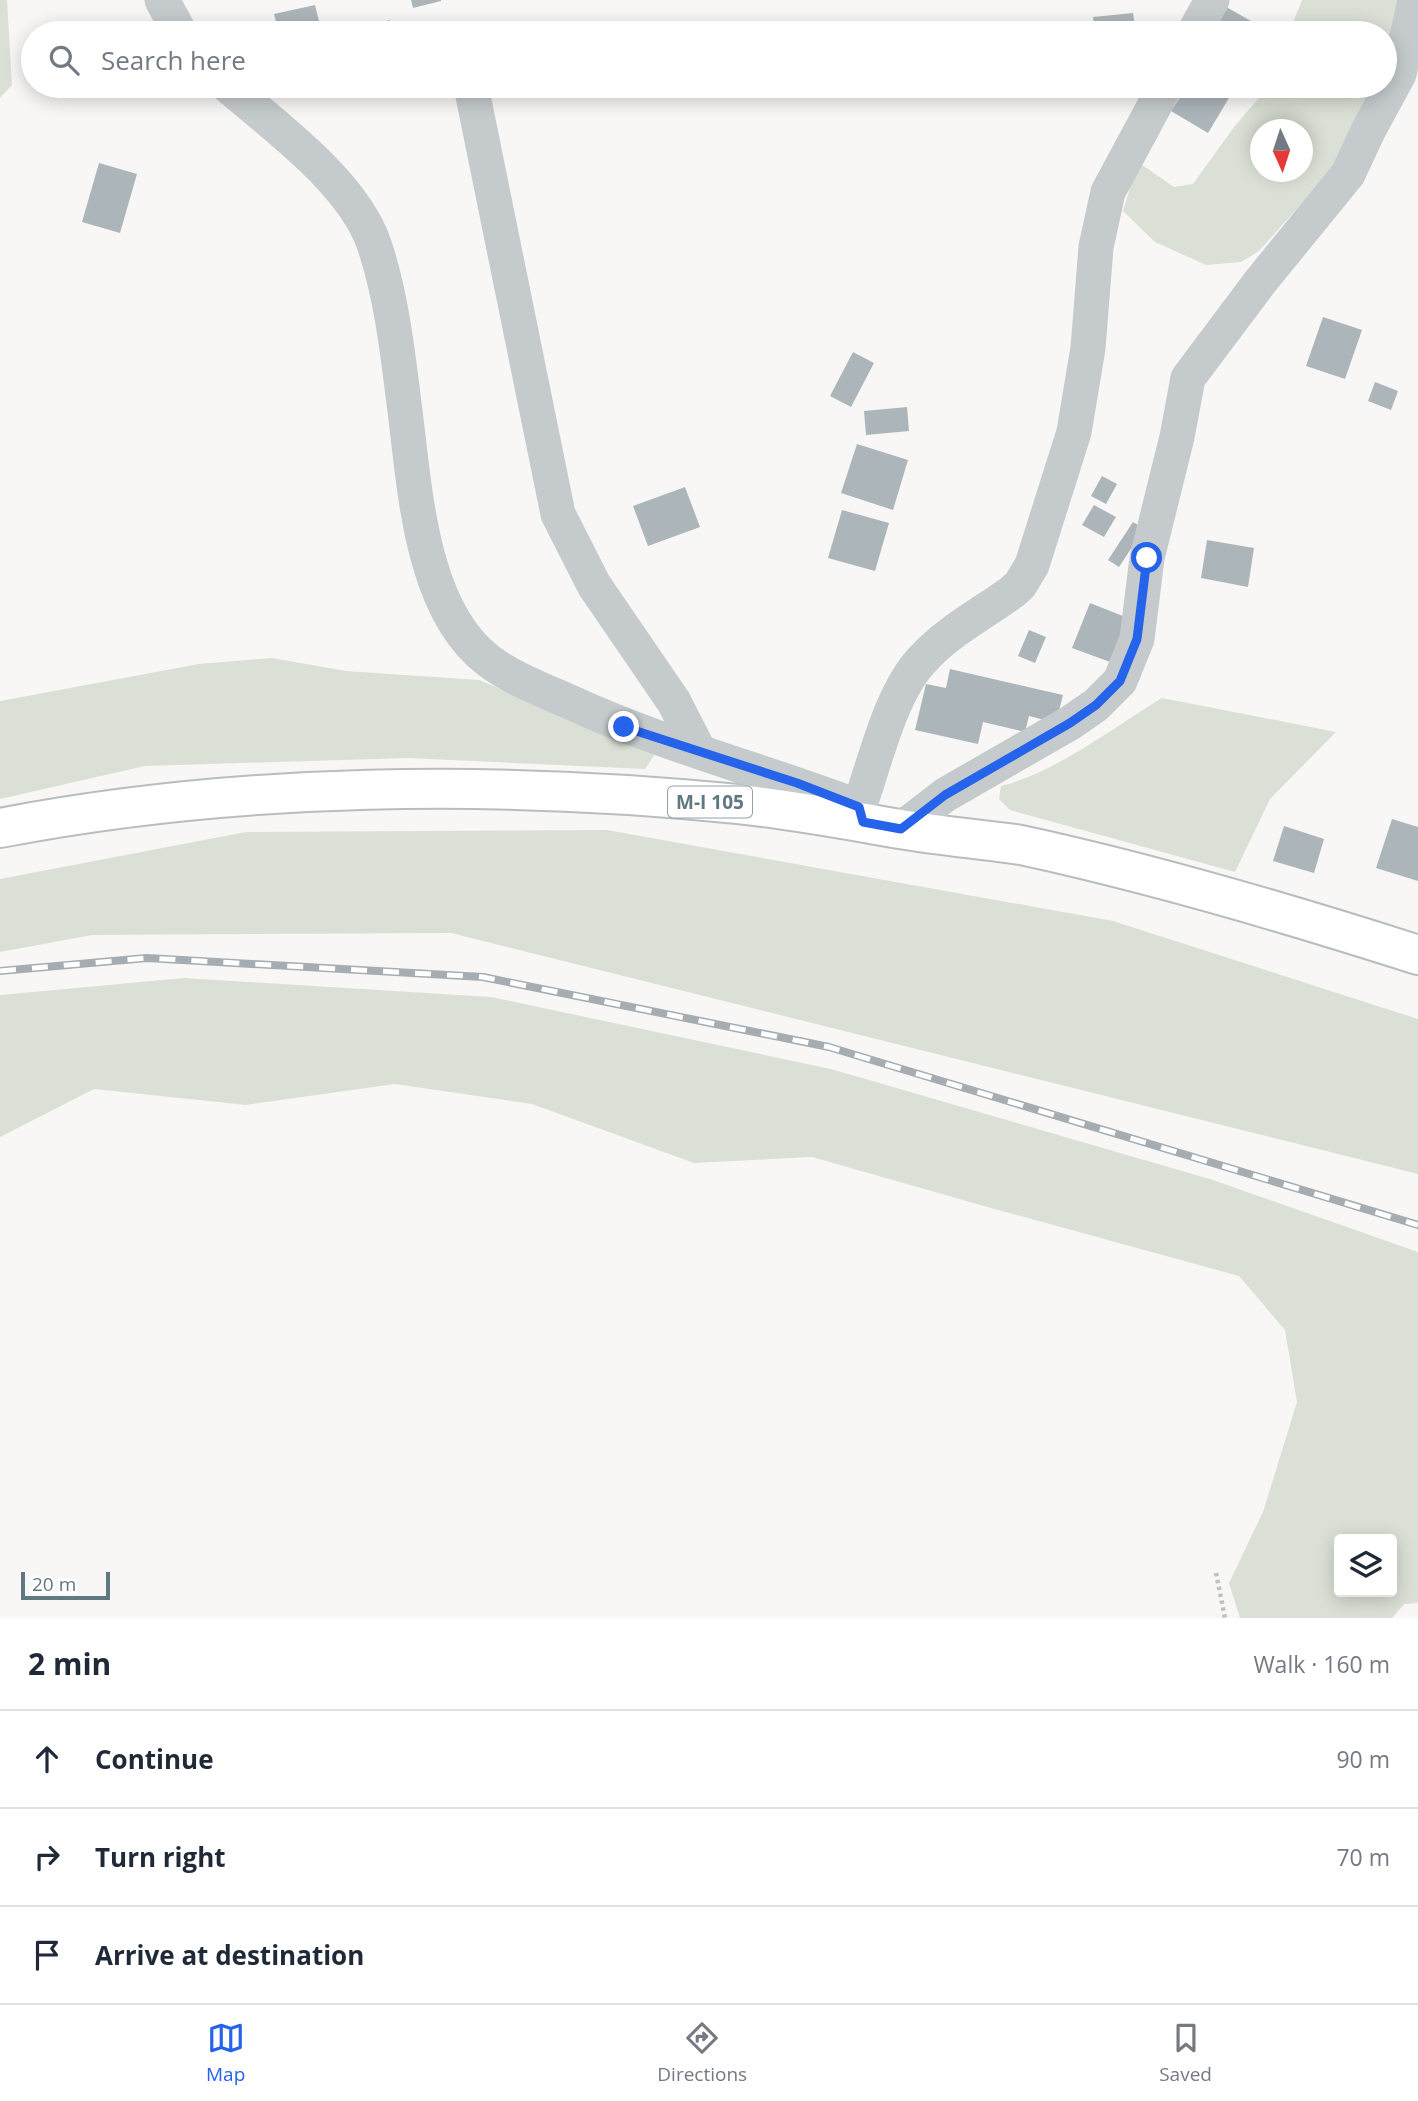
<!DOCTYPE html>
<html lang="en">
<head>
<meta charset="utf-8">
<style>
	body { margin:0; font-family:"Open Sans",sans-serif; background:#f2f2f3; color:#1f2937 }
	.controls { position:absolute; right:21px; bottom:21px; display:grid; overflow:hidden; border-radius:7px; box-shadow:0 4px 18px #0003 }
	.controls button { width:63px; height:63px; display:grid; place-items:center; padding:0; border:0; border-bottom:2px solid #e0e1e3; background:#fff; color:#1f2937; font:35px sans-serif }
	.compass { position:absolute; left:1250px; top:119px; width:63px; height:63px; border-radius:50%; background:#fff; box-shadow:0 4px 18px #0003; rotate:177deg }
	.scale { position:absolute; left:21px; bottom:18px; width:89px; box-sizing:border-box; padding-left:7px; border:4px solid #617782; border-top:0; font-size:19px; line-height:24px; white-space:nowrap; color:#617782; -webkit-text-stroke:5px #fff; paint-order:stroke }
	.stop { position:absolute; width:21px; height:21px; margin:-16px; border:5px solid #2563eb; border-radius:50%; background:#fff }
	.stop.end { background:#2563eb; border-color:#fff; box-shadow:0 2px 7px #0008 }
	.list { margin:0; padding:0; list-style:none }
	h2 { display:flex; justify-content:space-between; align-items:center; height:91px; margin:0; padding:0 28px; font-size:30px }
	h2 small { font-size:23px; font-weight:400; color:#747a83 }
	.list li { display:grid; grid-template-columns:46px 1fr auto; gap:21px; align-items:center; box-sizing:border-box; height:98px; padding:0 28px; border-top:2px solid #e0e1e3 }
	.list b { display:block; font-size:26px; white-space:nowrap }
	.list em { font-size:23px; font-style:normal; color:#747a83 }
	.icon { flex:none; width:38px; height:38px; fill:none; stroke:currentColor; stroke-width:2; stroke-linecap:round; stroke-linejoin:round }
	.map { position:relative; flex:none; width:1418px; height:1618px; overflow:hidden }
	.search { position:absolute; background:#fff; box-shadow:0 4px 18px #0003; left:21px; right:21px; top:21px; height:77px; display:flex; align-items:center; gap:18px; box-sizing:border-box; padding:0 24px; border-radius:38px; color:#747a83; font-size:26px }
	.sheet { height:385px; background:#fff }
	nav { display:flex; justify-content:space-around; align-items:center; box-sizing:border-box; height:98px; border-top:2px solid #e0e1e3; background:#fff; font-size:19px; color:#747a83 }
	nav a { display:grid; justify-items:center; gap:4px }
	nav .on { color:#2563eb }
	.map>svg:first-child { display:block }
	.green { fill:#dae0d5; fill-rule:evenodd }
	.building { fill:#acb6ba }
	.lines { fill:none; stroke-linecap:round; stroke-linejoin:round }
	.major-casing { stroke:#b8bdc0; stroke-width:42 }
	.path { stroke:#bec2c3; stroke-width:4.5; stroke-dasharray:3.5 3.5; stroke-linecap:butt }
	.minor { stroke:#c5cacd; stroke-width:35 }
	.major { stroke:#fff; stroke-width:38 }
	.rail-casing { stroke:#a5adb2; stroke-width:8 }
	.rail { stroke:#fff; stroke-width:5; stroke-dasharray:16; stroke-linecap:butt }
	.route { stroke:#2563eb; stroke-width:9 }
	.labels { text-anchor:middle; dominant-baseline:central; stroke-width:7; stroke-linejoin:round; paint-order:stroke }
	.shield { fill:#fff; stroke:#90a0a8; stroke-width:2 }
	.shield-label { font-size:19px; font-weight:bold; fill:#617782 }
</style>
</head>
<body>
<div class="map">
<svg width="1418" height="1618" viewBox="0 0 1418 1618">
	<rect width="100%" height="100%" fill="#f8f7f5"/>
	<!-- green -->
	<g class="green">
		<path d="M0 0H7L12 85 0 98Z"/>
		<path d="M1302 0H1398L1385 64V33H1289Z"/>
		<path d="M1269 86H1375L1334 167 1259 251 1241 262 1206 265 1155 242 1123 211 1138 162 1174 187 1193 184 1234 127ZM1260 130H1302V172H1260Z"/>
		<path d="M272 658 346 671 479 680 655 754 645 769 408 758 145 766 0 799V701L199 664Z"/>
		<path d="M1162 698 1336 732 1270 799 1235 872 1010 810 999 799 1001 786C1055 773 1114 727 1162 698Z"/>
		<path d="M607 830 1113 921 1418 1019V1174L451 933 92 935 0 952V879L246 832Z"/>
		<path d="M184 978 491 997 831 1069 1213 1180 1418 1252V1603L1404 1604 1392 1618H1240L1229 1583 1263 1512 1297 1402 1285 1330 1239 1276 991 1208 812 1157 694 1163 532 1104 395 1084 246 1105 94 1089 0 1137V995ZM1339 1539H1392V1592H1339Z"/>
	</g>
	<!-- building -->
	<g class="building">
		<path d="M411 0H441V1L413 8Z"/>
		<path d="M1221 4 1258 25 1253 33H1205Z"/>
		<path d="M315 5 322 33H279L274 14Z"/>
		<path d="M1133 13 1136 33H1095L1093 17Z"/>
		<path d="M390 20 394 33H353L352 31Z"/>
		<path d="M1187 86H1220L1232 93 1208 133 1171 111Z"/>
		<path d="M99 163 137 174 120 233 82 222Z"/>
		<path d="M1323 317 1362 330 1345 379 1306 366Z"/>
		<path d="M853 352 874 363 851 407 830 396Z"/>
		<path d="M1375 382 1398 391 1391 410 1368 401Z"/>
		<path d="M907 407 909 431 866 435 864 411Z"/>
		<path d="M857 444 908 460 893 510 841 493Z"/>
		<path d="M1102 476 1117 484 1106 504 1091 496Z"/>
		<path d="M685 487 700 527 648 546 633 506Z"/>
		<path d="M1094 505 1116 517 1104 537 1082 525Z"/>
		<path d="M842 510 889 523 875 571 828 558Z"/>
		<path d="M1133 522 1144 529 1119 567 1108 560Z"/>
		<path d="M1207 540 1254 548 1248 587 1201 578Z"/>
		<path d="M1090 603 1138 622 1121 666 1072 648Z"/>
		<path d="M1029 630 1046 637 1035 663 1018 656Z"/>
		<path d="M950 669 1063 695 1056 723 1029 716 1025 732 983 722 978 744 915 730 926 684 946 688Z"/>
		<path d="M1392 819 1418 827V881L1376 868Z"/>
		<path d="M1284 826 1324 839 1314 873 1273 861Z"/>
	</g>
	<g class="lines">
		<!-- major casing -->
		<g class="major-casing">
			<path id="major" d="M0 828C239 782 497 780 738 804 793 810 847 820 900 829 940 836 981 839 1021 845 1155 874 1287 913 1418 955"/>
		</g>
		<!-- path -->
		<path class="path" d="M1216 1573 1225 1618"/>
		<!-- minor -->
		<g class="minor">
			<path d="M162 0 180 33"/>
			<path d="M1194 33 1212 0"/>
			<path d="M228 86C276 127 353 183 374 244 392 297 398 356 405 411 415 490 421 610 489 661 513 679 543 690 570 702 663 745 763 770 859 807L863 822"/>
			<path d="M471 86 558 514 594 585 674 702 699 751"/>
			<path d="M859 807C875 763 890 694 922 660 947 632 982 614 1012 592L1020 585 1032 565 1074 432 1088 348 1096 247 1108 192 1165 86"/>
			<path d="M901 829 945 795 1070 723 1096 705 1120 681 1137 639 1147 558 1177 437 1188 378 1260 282 1348 174 1369 129 1399 74 1415 0"/>
		</g>
		<!-- major -->
		<use href="#major" class="major"/>
		<!-- rail casing -->
		<g class="rail-casing">
			<path id="rail" d="M0 971 147 958 483 977 829 1047 1418 1225"/>
		</g>
		<!-- rail -->
		<use href="#rail" class="rail"/>
	</g>
	<g class="lines">
		<!-- route -->
		<path class="route" d="M624 727 797 783 859 807 863 822 901 829 945 795 1070 723 1096 705 1120 681 1137 639 1147 558"/>
	</g>
	<g class="labels">
		<!-- shield labels -->
		<rect class="shield" x="668" y="786.5" width="84" height="31" rx="5"/>
		<g class="shield-label">
			<text x="710" y="802">M-I 105</text>
		</g>
	</g>
</svg>
<div class="controls">
<button><svg class="icon" aria-label="layers" viewBox="0 0 24 24"><path d="M12 4l9 5-9 5-9-5zM3 14l9 5 9-5"/></svg></button>
</div>
<svg class="compass" viewBox="-18 -18 36 36"><path d="M0-13l5 13h-10z" fill="#e53935"/><path d="M0 13l5-13h-10z" fill="#747a83"/></svg>
<div class="scale">20 m</div>
<div class="stop" style="left:1147px;top:558px"></div>
<div class="stop end" style="left:624px;top:727px"></div>
<div class="search"><svg class="icon" aria-label="search" viewBox="0 0 24 24"><circle cx="10" cy="10" r="6"/><path d="M15 15l6 6"/></svg>Search here</div>
</div>
<section class="sheet">
<h2>2 min<small>Walk · 160 m</small></h2>
<ul class="list">
<li><svg class="icon" aria-label="ahead" viewBox="0 0 24 24"><path d="M12 20V5M6 11l6-6 6 6"/></svg><div><b>Continue</b></div><em>90 m</em></li>
<li><svg class="icon" aria-label="right" viewBox="0 0 24 24"><path d="M7 20v-9h11M14 6l5 5-5 5"/></svg><div><b>Turn right</b></div><em>70 m</em></li>
<li><svg class="icon" aria-label="arrive" viewBox="0 0 24 24"><path d="M6 21V4h12l-3 4 3 4H6"/></svg><div><b>Arrive at destination</b></div></li>
</ul>
</section>
<nav>
<a class="on"><svg class="icon" aria-label="map" viewBox="0 0 24 24"><path d="M3 6l6-2 6 2 6-2v14l-6 2-6-2-6 2zM9 4v14M15 6v14"/></svg>Map</a>
<a><svg class="icon" aria-label="directions" viewBox="0 0 24 24"><path d="M12 3l9 9-9 9-9-9zM9 14v-3h6M13 9l2 2-2 2"/></svg>Directions</a>
<a><svg class="icon" aria-label="saved" viewBox="0 0 24 24"><path d="M7 4h10v16l-5-4-5 4z"/></svg>Saved</a>
</nav>
</body>
</html>
